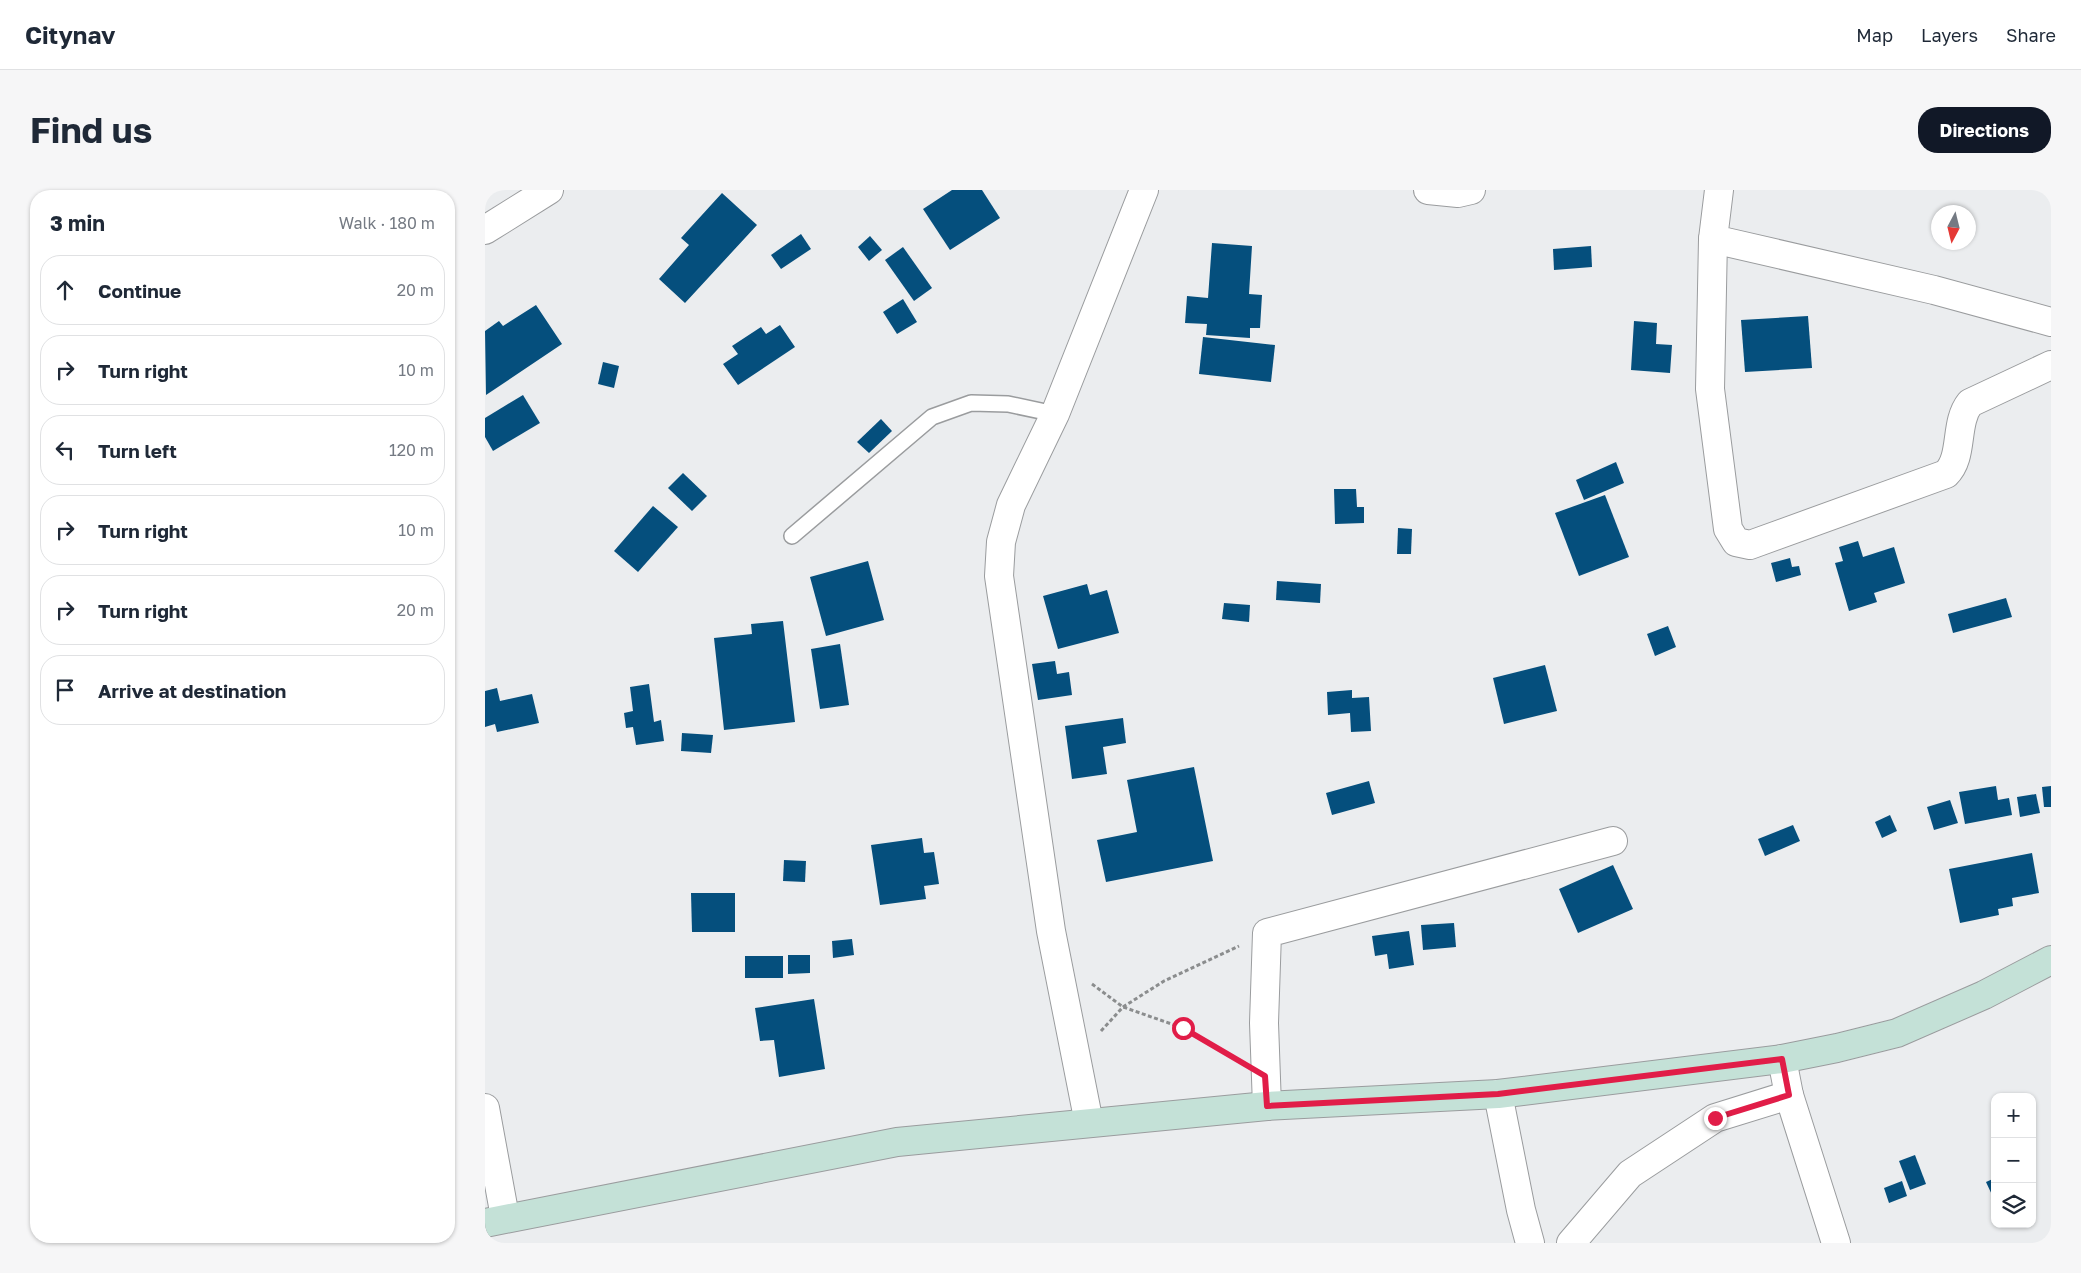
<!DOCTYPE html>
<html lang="en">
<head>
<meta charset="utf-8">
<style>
	body { margin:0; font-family:"Golos Text",sans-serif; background:#f6f6f7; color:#1f2937 }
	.controls { position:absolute; right:15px; bottom:15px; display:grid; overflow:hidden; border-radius:10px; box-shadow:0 1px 4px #0004 }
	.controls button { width:45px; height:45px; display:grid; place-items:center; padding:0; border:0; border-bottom:1px solid #e0e1e3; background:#fff; color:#1f2937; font:25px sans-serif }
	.compass { position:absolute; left:1446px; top:15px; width:45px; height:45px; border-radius:50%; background:#fff; box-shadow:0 1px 4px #0004; rotate:187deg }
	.stop { position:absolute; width:15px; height:15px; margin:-11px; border:4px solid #e11d48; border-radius:50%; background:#fff }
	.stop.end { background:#e11d48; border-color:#fff; box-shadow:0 1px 5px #0008 }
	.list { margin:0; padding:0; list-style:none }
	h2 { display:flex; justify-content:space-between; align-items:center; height:65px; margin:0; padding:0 20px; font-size:21px }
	h2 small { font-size:16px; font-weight:400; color:#747a83 }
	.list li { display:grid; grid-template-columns:32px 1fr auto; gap:15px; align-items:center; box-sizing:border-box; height:70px; margin:0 10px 10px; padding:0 10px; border:1px solid #e0e1e3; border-radius:20px }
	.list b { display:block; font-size:19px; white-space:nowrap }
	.list em { font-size:16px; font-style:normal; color:#747a83 }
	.icon { flex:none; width:28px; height:28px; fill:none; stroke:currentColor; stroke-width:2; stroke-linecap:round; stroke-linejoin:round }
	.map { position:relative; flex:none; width:1566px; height:1053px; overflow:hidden; border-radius:20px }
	header { display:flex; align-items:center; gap:30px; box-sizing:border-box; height:70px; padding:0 25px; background:#fff; border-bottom:1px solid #e0e1e3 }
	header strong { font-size:24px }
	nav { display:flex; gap:28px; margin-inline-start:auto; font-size:18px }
	.intro { display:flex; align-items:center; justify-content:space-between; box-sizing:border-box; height:120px; padding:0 30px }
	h1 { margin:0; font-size:35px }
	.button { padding:12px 22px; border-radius:20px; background:#111827; color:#fff; font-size:18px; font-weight:700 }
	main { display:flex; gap:30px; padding:0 30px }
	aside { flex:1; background:#fff; border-radius:20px; box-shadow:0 1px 4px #0004 }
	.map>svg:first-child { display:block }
	.building { fill:#054f7d }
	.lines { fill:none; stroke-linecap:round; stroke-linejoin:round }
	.lane-casing { stroke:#9a9c9e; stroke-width:18 }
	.street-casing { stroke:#9a9c9e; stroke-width:30 }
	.secondary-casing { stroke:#9a9c9e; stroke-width:30 }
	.path { stroke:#8b8d8e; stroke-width:3; stroke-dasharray:4 2.5; stroke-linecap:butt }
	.lane { stroke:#fff; stroke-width:15 }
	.street { stroke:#fff; stroke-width:28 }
	.secondary { stroke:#c4e1d7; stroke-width:28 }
	.route { stroke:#e11d48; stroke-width:6 }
</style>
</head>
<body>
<header>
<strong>Citynav</strong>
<nav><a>Map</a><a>Layers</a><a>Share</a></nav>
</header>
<div class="intro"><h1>Find us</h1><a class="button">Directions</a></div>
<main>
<aside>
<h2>3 min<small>Walk · 180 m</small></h2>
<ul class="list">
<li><svg class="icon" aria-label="ahead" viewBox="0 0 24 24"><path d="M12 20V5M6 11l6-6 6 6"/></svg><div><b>Continue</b></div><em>20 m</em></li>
<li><svg class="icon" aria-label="right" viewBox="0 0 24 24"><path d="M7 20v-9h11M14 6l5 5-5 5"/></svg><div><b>Turn right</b></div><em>10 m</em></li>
<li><svg class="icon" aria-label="left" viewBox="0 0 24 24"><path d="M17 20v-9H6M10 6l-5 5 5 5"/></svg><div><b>Turn left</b></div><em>120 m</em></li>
<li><svg class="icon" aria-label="right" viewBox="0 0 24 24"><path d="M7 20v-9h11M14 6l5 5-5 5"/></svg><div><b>Turn right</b></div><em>10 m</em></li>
<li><svg class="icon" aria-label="right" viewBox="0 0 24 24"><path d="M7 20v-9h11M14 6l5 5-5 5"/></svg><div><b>Turn right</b></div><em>20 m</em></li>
<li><svg class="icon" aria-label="arrive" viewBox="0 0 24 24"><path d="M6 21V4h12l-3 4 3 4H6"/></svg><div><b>Arrive at destination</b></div></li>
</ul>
</aside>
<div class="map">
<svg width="1566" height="1053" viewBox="0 0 1566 1053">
	<rect width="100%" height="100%" fill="#ebedef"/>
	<!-- building -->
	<g class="building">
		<path d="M467 0H497L515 28 465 60 438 19Z"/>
		<path d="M237 3 272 35 200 113 174 89 204 55 196 48Z"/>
		<path d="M316 44 326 59 296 79 286 65Z"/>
		<path d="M385 46 397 60 384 71 373 57Z"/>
		<path d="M727 53 767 56 764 104 777 105 775 138H765V148L721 145 722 134 700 133 702 106 723 108Z"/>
		<path d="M1106 56 1107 77 1069 80 1068 59Z"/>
		<path d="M418 57 447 98 429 111 400 70Z"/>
		<path d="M418 109 432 132 412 144 398 122Z"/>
		<path d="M51 115 77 154 1 205 0 141 14 131 18 136Z"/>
		<path d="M1323 126 1327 178 1260 182 1256 130Z"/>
		<path d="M1149 131 1172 133 1171 154 1187 155 1185 183 1146 180Z"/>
		<path d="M295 135 310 157 253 195 238 174 253 164 247 156 276 137 281 144Z"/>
		<path d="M718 147 790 155 786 192 714 184Z"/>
		<path d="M118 172 134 176 129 198 113 194Z"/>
		<path d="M38 205 55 233 8 261 0 247V228Z"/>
		<path d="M396 229 407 241 384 263 372 252Z"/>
		<path d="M1131 272 1139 293 1099 310 1091 290Z"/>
		<path d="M198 283 222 306 207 321 183 298Z"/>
		<path d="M849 299H871L872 317H879V333L850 334Z"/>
		<path d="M1120 305 1144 367 1094 386 1070 323Z"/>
		<path d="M168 316 193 337 153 382 129 361Z"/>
		<path d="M913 338 927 339 926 364H912Z"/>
		<path d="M1373 351 1378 367 1409 357 1420 393 1389 403 1392 412 1364 421 1350 373 1358 371 1354 357Z"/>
		<path d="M1305 368 1307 377 1314 376 1316 385 1291 392 1286 373Z"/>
		<path d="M383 371 399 430 341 446 325 387Z"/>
		<path d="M792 391 836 394 835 413 791 410Z"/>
		<path d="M602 394 605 405 622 400 634 443 573 459 558 406Z"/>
		<path d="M1521 408 1527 427 1468 443 1463 424Z"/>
		<path d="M739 413 765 415 764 432 737 429Z"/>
		<path d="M298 431 310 532 239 540 229 448 267 444 266 434Z"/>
		<path d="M1183 436 1191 457 1170 466 1162 444Z"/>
		<path d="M355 454 364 515 335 519 326 459Z"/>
		<path d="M570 471 572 484 584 482 587 505 553 510 547 474Z"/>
		<path d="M1060 475 1072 521 1019 534 1008 488Z"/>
		<path d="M164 494 169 532 176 530 179 551 151 555 148 537 141 538 139 523 148 521 145 497Z"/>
		<path d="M12 498 15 511 47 504 54 533 12 542 10 534 0 537V501Z"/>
		<path d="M867 500V508L884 507 886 541 866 542 865 523 843 525 842 502Z"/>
		<path d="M638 528 641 553 618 557 622 584 587 589 580 536Z"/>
		<path d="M197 543 228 545 226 563 196 561Z"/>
		<path d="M709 577 728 671 621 692 612 650 652 642 642 590Z"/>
		<path d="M884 591 890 613 847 625 841 603Z"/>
		<path d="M1511 596 1513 610 1524 608 1527 625 1480 634 1474 602Z"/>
		<path d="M1566 596V617H1559L1557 597Z"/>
		<path d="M1551 604 1555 623 1535 627 1532 607Z"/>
		<path d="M1465 610 1473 633 1449 640 1442 617Z"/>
		<path d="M1405 625 1412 641 1397 648 1390 632Z"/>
		<path d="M1308 635 1315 651 1280 666 1273 649Z"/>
		<path d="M437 648 439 663 449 662 454 694 439 696 441 709 395 715 386 655Z"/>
		<path d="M1547 663 1554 703 1527 708 1528 716 1513 719 1514 725 1475 733 1464 679Z"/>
		<path d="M299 670 321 671 320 692 298 691Z"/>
		<path d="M1128 675 1148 719 1093 743 1074 699Z"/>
		<path d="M206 703H250V742H207Z"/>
		<path d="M969 733 971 757 938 760 936 735Z"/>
		<path d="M924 741 929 775 904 779 902 764 890 766 887 746Z"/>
		<path d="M367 749 369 765 348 768 347 751Z"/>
		<path d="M303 765H325V783L303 784Z"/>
		<rect x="260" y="766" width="38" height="22"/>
		<path d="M329 809 340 879 294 887 289 850 275 851 270 818Z"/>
		<path d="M1430 965 1441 994 1425 1000 1414 971Z"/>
		<path d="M1510 988V1006L1508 1007 1501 992Z"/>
		<path d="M1417 991 1422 1006 1404 1013 1399 998Z"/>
	</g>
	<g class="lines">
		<!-- lane casing -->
		<g class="lane-casing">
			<path id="lane" d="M307 346 447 227 486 213 523 214 570 224"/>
		</g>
		<!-- street casing -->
		<g class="street-casing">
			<g id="street">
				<path d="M943 0 973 3 986 0"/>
				<path d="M1234 0 1228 49 1449 100 1566 132"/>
				<path d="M0 40 64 0"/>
				<path d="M1228 49 1225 199 1243 339 1251 352 1265 355 1461 284C1479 267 1469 233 1485 213L1566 175"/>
				<path d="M1297 869 1304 905 1351 1053"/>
				<path d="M1013 904 1036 1020 1045 1053"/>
				<path d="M782 916 779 833 782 743 1128 651"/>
				<path d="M0 918 20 1027"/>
				<path d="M604 933 566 741 514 386 516 352 526 315 570 224 659 0"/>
				<path d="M1086 1053 1145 984 1230 928 1304 905"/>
			</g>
		</g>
		<!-- secondary casing -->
		<g class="secondary-casing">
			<path id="secondary" d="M0 1033 412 952 782 916 1013 904 1297 869 1352 858 1412 843 1499 805 1566 770"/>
		</g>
		<!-- path -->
		<g class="path">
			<path d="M607 794 638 817 698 838 751 869"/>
			<path d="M616 841 638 817 679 791 754 756"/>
		</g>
		<!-- lane -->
		<use href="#lane" class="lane"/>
		<!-- street -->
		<use href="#street" class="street"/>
		<!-- secondary -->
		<use href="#secondary" class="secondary"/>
	</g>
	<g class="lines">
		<!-- route -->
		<path class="route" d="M698 838 780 886 782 916 1013 904 1297 869 1304 905 1230 928"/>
	</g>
</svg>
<div class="controls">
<button>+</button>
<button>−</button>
<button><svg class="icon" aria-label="layers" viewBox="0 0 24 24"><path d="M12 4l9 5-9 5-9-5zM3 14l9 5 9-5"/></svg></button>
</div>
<svg class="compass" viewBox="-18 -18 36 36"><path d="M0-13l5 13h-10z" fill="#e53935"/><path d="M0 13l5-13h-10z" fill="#747a83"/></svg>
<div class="stop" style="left:698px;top:838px"></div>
<div class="stop end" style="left:1230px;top:928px"></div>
</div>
</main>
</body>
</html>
